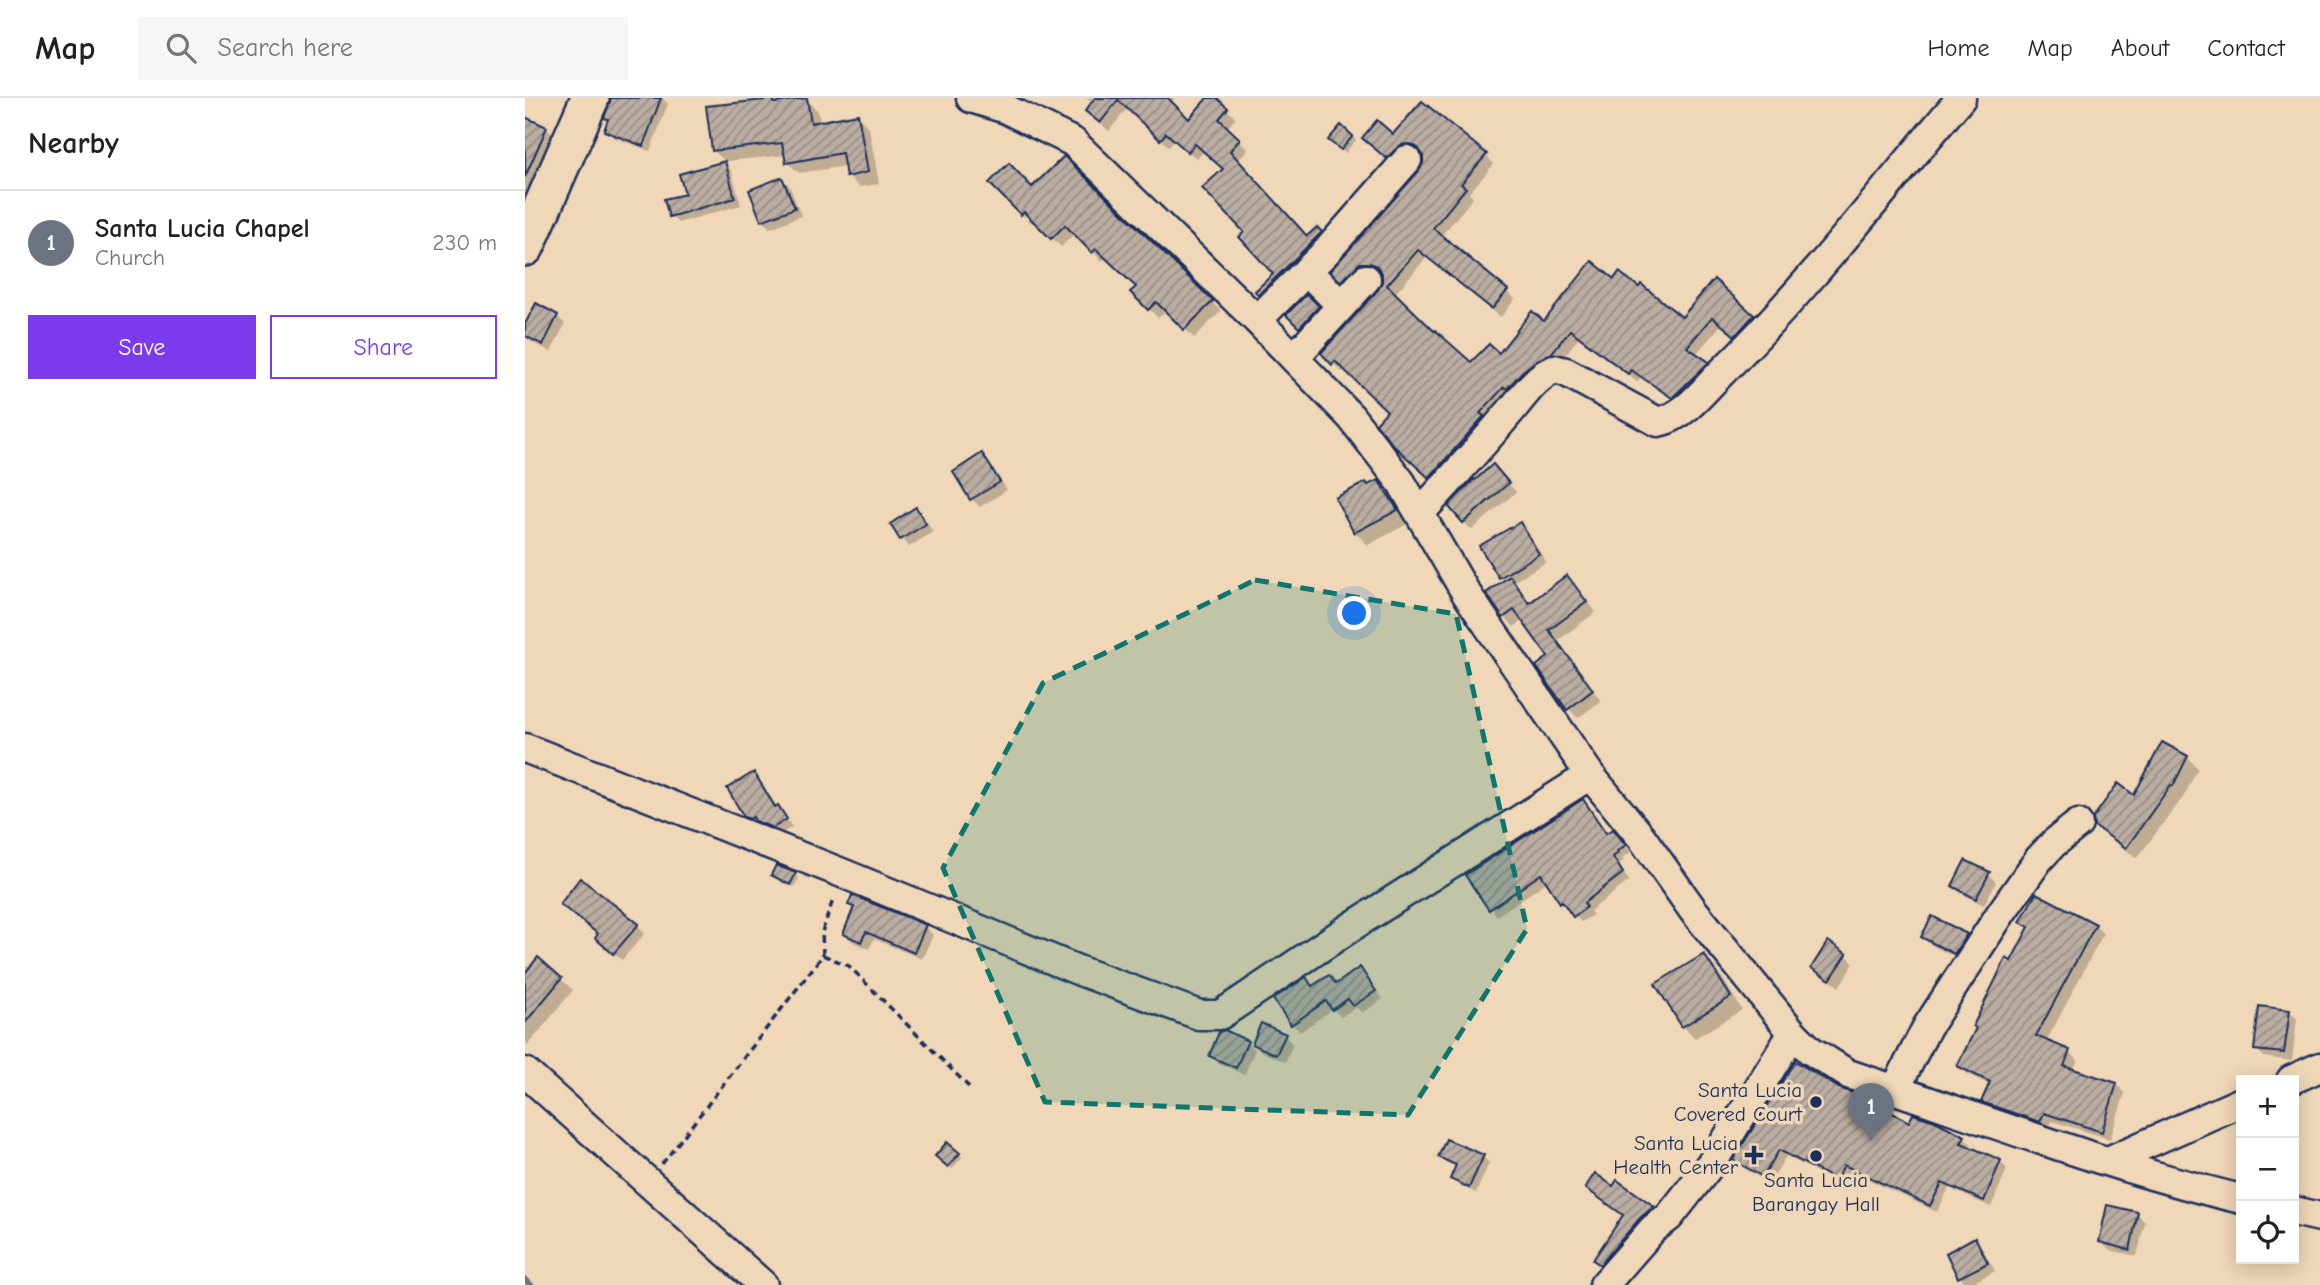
<!DOCTYPE html>
<html lang="en">
<head>
<meta charset="utf-8">
<style>
	body { margin:0; font-family:"Comic Neue",sans-serif; background:#f6f6f6; color:#202124 }
	.controls { position:absolute; right:21px; bottom:21px; display:grid; overflow:hidden; border-radius:0px; box-shadow:0 4px 18px #0003 }
	.controls button { width:63px; height:63px; display:grid; place-items:center; padding:0; border:0; border-bottom:2px solid #e0e0e0; background:#fff; color:#202124; font:35px sans-serif }
	.you { position:absolute; left:830px; top:516px; width:24px; height:24px; margin:-18px; border:5px solid #fff; border-radius:50%; background:#1a73e8; box-shadow:0 0 0 10px #1a73e833 }
	.badge { display:grid; place-items:center; width:46px; height:46px; border-radius:50%; background:#7c3aed; color:#fff; font-size:23px; font-weight:700 }
	.pin { position:absolute; translate:-50% -58px; filter:drop-shadow(0 2px 4px #0008) }
	.pin::after { content:''; position:absolute; top:37px; width:24px; height:21px; background:inherit; clip-path:polygon(0 0,100% 0,50% 100%) }
	.list { margin:0; padding:0; list-style:none }
	h2 { display:flex; justify-content:space-between; align-items:center; height:91px; margin:0; padding:0 28px; font-size:30px }
	h2 small { font-size:23px; font-weight:400; color:#757577 }
	.list li { display:grid; grid-template-columns:46px 1fr auto; gap:21px; align-items:center; box-sizing:border-box; height:105px; padding:0 28px; border-top:2px solid #e0e0e0 }
	.list b { display:block; font-size:26px; white-space:nowrap }
	.list p { margin:0; font-size:23px; white-space:nowrap; color:#757577 }
	.list em { font-size:23px; font-style:normal; color:#757577 }
	.actions { display:flex; gap:14px; padding:21px 28px }
	.actions a { flex:1; padding:16px 0; border:2px solid #7c3aed; border-radius:0px; text-align:center; font-size:24px; color:#7c3aed }
	.actions .main { background:#7c3aed; color:#fff }
	.icon { flex:none; width:38px; height:38px; fill:none; stroke:currentColor; stroke-width:2; stroke-linecap:round; stroke-linejoin:round }
	.map { position:relative; flex:none; width:1795px; height:1187px; overflow:hidden }
	header { display:flex; align-items:center; gap:42px; box-sizing:border-box; height:98px; padding:0 35px; background:#fff; border-bottom:2px solid #e0e0e0 }
	header strong { font-size:33px }
	nav { display:flex; gap:38px; margin-inline-start:auto; font-size:24px }
	.search { width:490px; height:63px; background:#f6f6f6; display:flex; align-items:center; gap:18px; box-sizing:border-box; padding:0 24px; border-radius:0px; color:#757577; font-size:26px }
	main { display:flex }
	aside { flex:1; background:#fff }
	.map>svg:first-child { display:block }
	.shadow { fill:#0003 }
	.lines { fill:none; stroke-linecap:round; stroke-linejoin:round }
	.stream { stroke:#6e7281; stroke-width:6 }
	.building { fill:url(#building-hatch); stroke:#1b2f5e; stroke-width:2 }
	.minor-casing { stroke:#1b2f5e; stroke-width:33 }
	.major-casing { stroke:#1b2f5e; stroke-width:42 }
	.path { stroke:#1b2f5e; stroke-width:3.5; stroke-dasharray:7 5; stroke-linecap:butt }
	.minor { stroke:#efd7b7; stroke-width:28 }
	.major { stroke:#efd7b7; stroke-width:37 }
	.marked { fill:#0f766e; fill-opacity:0.2; stroke:#0f766e; stroke-width:5; stroke-dasharray:14 9; stroke-linejoin:round }
	.poi-dot { fill:#1b2f5e; stroke:#efd7b7; stroke-width:2.5 }
	.labels { text-anchor:middle; dominant-baseline:central; stroke-width:7; stroke-linejoin:round; paint-order:stroke }
	.poi-label { font-size:21px; fill:#1b2f5e; stroke:#efd7b7; text-anchor:end }
</style>
</head>
<body>
<header>
<strong>Map</strong>
<div class="search"><svg class="icon" aria-label="search" viewBox="0 0 24 24"><circle cx="10" cy="10" r="6"/><path d="M15 15l6 6"/></svg>Search here</div>
<nav><a>Home</a><a>Map</a><a>About</a><a>Contact</a></nav>
</header>
<main>
<aside>
<h2>Nearby<small></small></h2>
<ul class="list">
<li><span class="badge" style="background:#6b7280">1</span><div><b>Santa Lucia Chapel</b><p>Church</p></div><em>230 m</em></li>
</ul>
<div class="actions"><a class="main">Save</a><a>Share</a></div>
</aside>
<div class="map">
<svg width="1795" height="1187" viewBox="0 0 1795 1187">
	<defs>
		<pattern id="building-hatch" width="6" height="6" patternUnits="userSpaceOnUse" patternTransform="scale(1.75)"><rect width="6" height="6" fill="#bbada1"/><path d="M-1 1l2-2M0 6l6-6M5 7l2-2" fill="none" stroke="#978d86"/></pattern>
	</defs>
	<rect width="100%" height="100%" fill="#efd7b7"/>
	<filter id="ink" filterUnits="userSpaceOnUse"><feTurbulence type="fractalNoise" baseFrequency=".0143" numOctaves="2"/><feDisplacementMap in="SourceGraphic" scale="14" xChannelSelector="R" yChannelSelector="G"/><feConvolveMatrix kernelMatrix="1 2 1 2 8 2 1 2 1" color-interpolation-filters="sRGB"/></filter>
	<g filter="url(#ink)">
		<!-- shadow -->
		<g class="shadow">
			<path d="M87 0H137L143 6 125 53 88 39 81 32Z"/>
			<path d="M559 0H650L644 6 664 23 684 0H689L711 20 701 31 723 51 712 63 782 140 792 131 804 143 743 204 732 193 751 176 721 134 699 71 679 53 672 61 650 42 644 49 603 9 584 33 562 13 569 4Z"/>
			<path d="M282 2 293 13 295 25 332 18 344 30 354 86 334 89 323 78 321 68 274 75 262 64 261 57 200 63 188 52 248 3 252 6Z"/>
			<path d="M0 21 21 30 33 42 8 100 0 97Z"/>
			<path d="M816 29 831 42 820 55 806 42Z"/>
			<path d="M868 39 961 57 969 66 944 95 948 100 916 138 990 201 976 219 902 159 869 197 909 236 946 266 974 258 1020 226 1089 183 1157 221 1189 183 1236 226 1219 245 1197 226 1170 257 1191 273 1156 307 1116 279 1112 284 1054 239 1035 264 913 387 870 346 865 313 820 270 817 274 798 255 855 193 859 184 858 174 844 173 826 191 808 173 896 74 900 65V57L896 54H885L871 68 848 48Z"/>
			<path d="M539 61 696 213 669 240 642 212 633 220 608 194 613 189 582 158 577 163 550 135 536 149 510 122 507 125 466 85 507 92Z"/>
			<path d="M199 65 206 72 216 107 153 125 146 118 162 97Z"/>
			<path d="M257 81 265 89 276 118 245 130 237 122Z"/>
			<path d="M782 199 800 217 783 237 763 217Z"/>
			<path d="M32 218 40 226 26 254 5 243 0 237V230Z"/>
			<path d="M457 358 465 366 482 392 455 409 447 401Z"/>
			<path d="M976 377 991 394 947 432 939 424Z"/>
			<path d="M853 384 865 396 884 425 843 447 830 434 844 389Z"/>
			<path d="M391 411 399 419 408 434 384 449 367 426Z"/>
			<path d="M995 426 1003 434 1021 464 988 484 1006 506 1042 479 1071 514 1032 543 1076 603 1053 620 1043 610 1026 559 999 522 989 529 980 519 964 496 980 484 975 479Z"/>
			<path d="M1662 659 1673 670 1659 698 1612 760 1582 738 1571 727Z"/>
			<path d="M229 676 267 729 256 736 239 729 235 725 232 727 228 725 221 717Z"/>
			<path d="M1058 703 1083 736 1094 740 1106 754 1097 760 1099 763 1093 767 1104 783 1065 813 1068 817 1056 824 1037 803 1023 783 972 818 942 777Z"/>
			<path d="M248 776H270L274 780 269 789Z"/>
			<path d="M1463 776 1471 784 1459 807 1437 796 1429 788Z"/>
			<path d="M325 806 400 829 408 837 397 861 349 841 344 851 328 844 320 836 330 811Z"/>
			<path d="M1408 820 1441 838 1449 846 1438 863 1406 847 1398 839Z"/>
			<path d="M1497 823 1570 827 1578 836 1521 944 1544 954 1553 962 1548 972 1592 986 1600 995 1585 1041 1527 1023 1523 1031 1467 1012 1458 1003 1465 987 1443 976 1434 968 1505 832Z"/>
			<path d="M112 827 120 835 97 862 80 848Z"/>
			<path d="M1321 857 1329 865 1314 889 1288 869Z"/>
			<path d="M1178 858 1191 870 1217 912 1170 940 1158 928Z"/>
			<path d="M17 865 48 892 3 947 0 944V867L9 873Z"/>
			<path d="M835 872 858 901 837 915 831 909 816 919 808 911 775 934 767 926 781 881 789 889 804 879 812 887Z"/>
			<path d="M1764 913 1772 921 1767 963 1739 959 1731 951Z"/>
			<path d="M760 938 768 946 760 964 737 954 729 946Z"/>
			<path d="M722 944 730 952 719 977 694 965 686 957Z"/>
			<path d="M1313 992 1385 1026 1439 1039 1446 1046 1444 1050 1475 1064 1482 1071 1466 1109 1424 1090 1412 1114 1326 1073 1318 1087 1261 1058 1245 1085 1217 1069 1210 1062Z"/>
			<path d="M422 1046 437 1059 427 1071 413 1058Z"/>
			<path d="M915 1058 958 1059 964 1065 951 1095 934 1087 927 1080 932 1069 922 1065Z"/>
			<path d="M1092 1084 1132 1114 1080 1171 1075 1167 1100 1117 1088 1090Z"/>
			<path d="M1612 1116 1620 1124 1612 1158 1584 1152 1576 1144Z"/>
			<path d="M1449 1142 1457 1150 1470 1173 1443 1187 1435 1179Z"/>
		</g>
		<g class="lines">
			<!-- stream -->
			<path class="stream" d="M0 1182 6 1187"/>
		</g>
		<!-- building -->
		<g class="building">
			<path d="M86 0H136L118 48 79 33 83 21 79 20Z"/>
			<path d="M282 0 286 25 333 16 343 74 321 79 317 55 261 65 257 45 187 53 181 8 249 1V5Z"/>
			<path d="M570 0H643L664 21 682 0H692L703 10 694 21 715 41 705 53 782 138 792 129 797 134 733 197 730 193 748 176 714 139 719 134 677 90 698 71 670 46 663 54 641 35 635 42 593 2 575 25 560 13Z"/>
			<path d="M897 3 962 56 936 86 941 90 908 130 983 192 967 211 893 152 862 187 909 233 910 232 946 264 964 246 974 255 1007 213 1019 223 1067 163 1089 181 1094 174 1114 189 1116 186 1157 219 1189 181 1229 217 1210 238 1187 219 1162 249 1184 264 1147 300 1106 272 1103 276 1045 232 1026 256 1012 262 997 274 982 291 979 289 955 315 959 318 904 380 868 347 851 325 862 313 810 263 807 267 796 255 853 192 857 184V175L852 168 845 165H835L816 184 805 173 894 73 898 65V57L893 50 886 46 876 47 861 60 837 40 852 22 868 36Z"/>
			<path d="M0 19 22 29 0 79Z"/>
			<path d="M816 27 828 38 816 52 803 42Z"/>
			<path d="M539 58 688 203 659 232 631 204 623 212 605 194 611 189 571 151 567 155 540 127 526 141 499 114 496 117 464 85 484 65 507 89Z"/>
			<path d="M200 63 210 100 144 119 139 101 160 96 154 76Z"/>
			<path d="M257 79 270 110 236 123 224 92Z"/>
			<path d="M782 196 794 208 774 230 761 217Z"/>
			<path d="M11 205 33 217 18 247 0 238V226Z"/>
			<path d="M457 355 475 384 445 402 428 374Z"/>
			<path d="M968 366 984 385 938 425 923 408 949 381 950 382Z"/>
			<path d="M853 382 873 412 829 435 810 400 841 384 843 387Z"/>
			<path d="M391 409 401 426 375 442 365 426Z"/>
			<path d="M995 424 1014 456 974 480 954 448Z"/>
			<path d="M1042 477 1062 504 1024 532 1068 592 1042 612 1011 568 1023 559 989 512 978 520 961 495 985 478 1004 505Z"/>
			<path d="M1637 644 1663 658 1648 688 1646 687 1601 750 1569 728 1568 720 1593 685 1609 697Z"/>
			<path d="M229 674 250 709 253 707 262 721 248 730 230 723 228 719 225 721 219 719 202 690Z"/>
			<path d="M1058 701 1081 735 1088 731 1101 747 1092 753 1093 755 1088 759 1098 775 1059 805 1062 809 1048 819 1037 803 1035 805 1016 776 964 812 940 777Z"/>
			<path d="M1440 762 1465 774 1451 801 1427 788Z"/>
			<path d="M251 767 271 775 265 787 246 777Z"/>
			<path d="M55 780 114 826 88 856 70 840 73 836 35 806Z"/>
			<path d="M1511 795 1571 826 1511 938 1545 952 1539 968 1592 985 1577 1034 1519 1015 1515 1024 1456 1004 1465 984 1432 968 1451 930 1448 928 1481 860 1486 863 1504 829 1495 824Z"/>
			<path d="M327 797 401 827 389 855 341 834 336 844 318 836 329 809 323 807Z"/>
			<path d="M1407 818 1442 836 1429 856 1396 839Z"/>
			<path d="M1303 843 1322 856 1305 882 1286 870Z"/>
			<path d="M1179 856 1206 899 1157 929 1130 886Z"/>
			<path d="M13 859 37 880 0 925V875Z"/>
			<path d="M835 869 851 893 828 908 823 901 807 912 801 903 766 927 748 901 781 879 787 888 804 877 811 886Z"/>
			<path d="M1734 908 1765 912 1759 955 1729 952Z"/>
			<path d="M736 925 761 936 751 957 727 946Z"/>
			<path d="M700 932 723 943 711 970 684 958 694 934Z"/>
			<path d="M1270 963 1314 990 1334 997 1384 1024 1388 1016 1410 1023 1440 1038 1436 1045 1476 1062 1459 1103 1417 1085 1405 1108 1319 1067 1311 1082 1254 1052 1238 1079 1208 1062Z"/>
			<path d="M921 1041 959 1057 944 1090 925 1081 931 1067 913 1059Z"/>
			<path d="M422 1044 435 1055 423 1069 410 1058Z"/>
			<path d="M1070 1075 1088 1088 1092 1082 1129 1108 1115 1120 1075 1167 1068 1162 1098 1117 1060 1090Z"/>
			<path d="M1582 1107 1613 1114 1605 1152 1574 1144Z"/>
			<path d="M1450 1139 1463 1165 1433 1180 1421 1155Z"/>
		</g>
		<g class="lines">
			<!-- minor casing -->
			<g class="minor-casing">
				<g id="minor">
					<path d="M446 0 481 11 548 44 732 222 826 319 876 384 941 495 1065 677 1117 740 1168 812 1268 935 1285 952 1323 976C1453 1019 1583 1069 1716 1101"/>
					<path d="M782 173 816 207"/>
					<path d="M732 222 801 154 882 62"/>
					<path d="M769 260 841 181"/>
					<path d="M895 415C925 382 955 350 983 316 998 299 1008 281 1029 271L1041 274 1133 324C1159 319 1177 294 1195 276 1282 191 1357 93 1436 0"/>
					<path d="M0 650 317 775 555 873 674 917H695L826 829 1065 677"/>
					<path d="M0 974 238 1187"/>
					<path d="M1766 982 1795 969"/>
					<path d="M1370 992 1402 929 1476 815 1514 761 1529 745 1553 726"/>
					<path d="M1583 1063 1716 1004"/>
					<path d="M1769 1113 1795 1119"/>
					<path d="M1079 1187 1128 1131 1144 1119 1188 1063 1268 935"/>
				</g>
			</g>
			<!-- major casing -->
			<g class="major-casing">
				<path id="major" d="M0 149 65 0"/>
			</g>
			<!-- path -->
			<g class="path">
				<path d="M298 857 297 834 309 799"/>
				<path d="M137 1066 298 857 324 868 446 991"/>
			</g>
			<!-- minor -->
			<use href="#minor" class="minor"/>
			<!-- major -->
			<use href="#major" class="major"/>
		</g>
	</g>
	<!-- marked area -->
	<path class="marked" d="M730 482 931 516 1002 831 883 1017 520 1004 418 770 518 585Z"/>
	<!-- markers -->
	<g class="poi-dot">
		<circle cx="1291" cy="1004" r="7"/>
		<path d="M1225.5 1046.5h7v7h7v7h-7v7h-7v-7h-7v-7h7z"/>
		<circle cx="1291" cy="1058" r="7"/>
	</g>
	<g class="labels">
		<!-- poi labels -->
		<g class="poi-label">
			<text x="1277" y="992">Santa Lucia<tspan x="1277" dy="24">Covered Court</tspan></text>
			<text x="1213" y="1045">Santa Lucia<tspan x="1213" dy="24">Health Center</tspan></text>
			<text x="1291" y="1082" text-anchor="middle">Santa Lucia<tspan x="1291" dy="24">Barangay Hall</tspan></text>
		</g>
	</g>
</svg>
<div class="controls">
<button>+</button>
<button>−</button>
<button><svg class="icon" aria-label="locate" viewBox="0 0 24 24"><circle cx="12" cy="12" r="6"/><path d="M12 2v4M12 18v4M2 12h4M18 12h4"/></svg></button>
</div>
<div class="you"></div>
<div class="pin badge" style="left:1346px;top:1043px;background:#6b7280">1</div>
</div>
</main>
</body>
</html>
